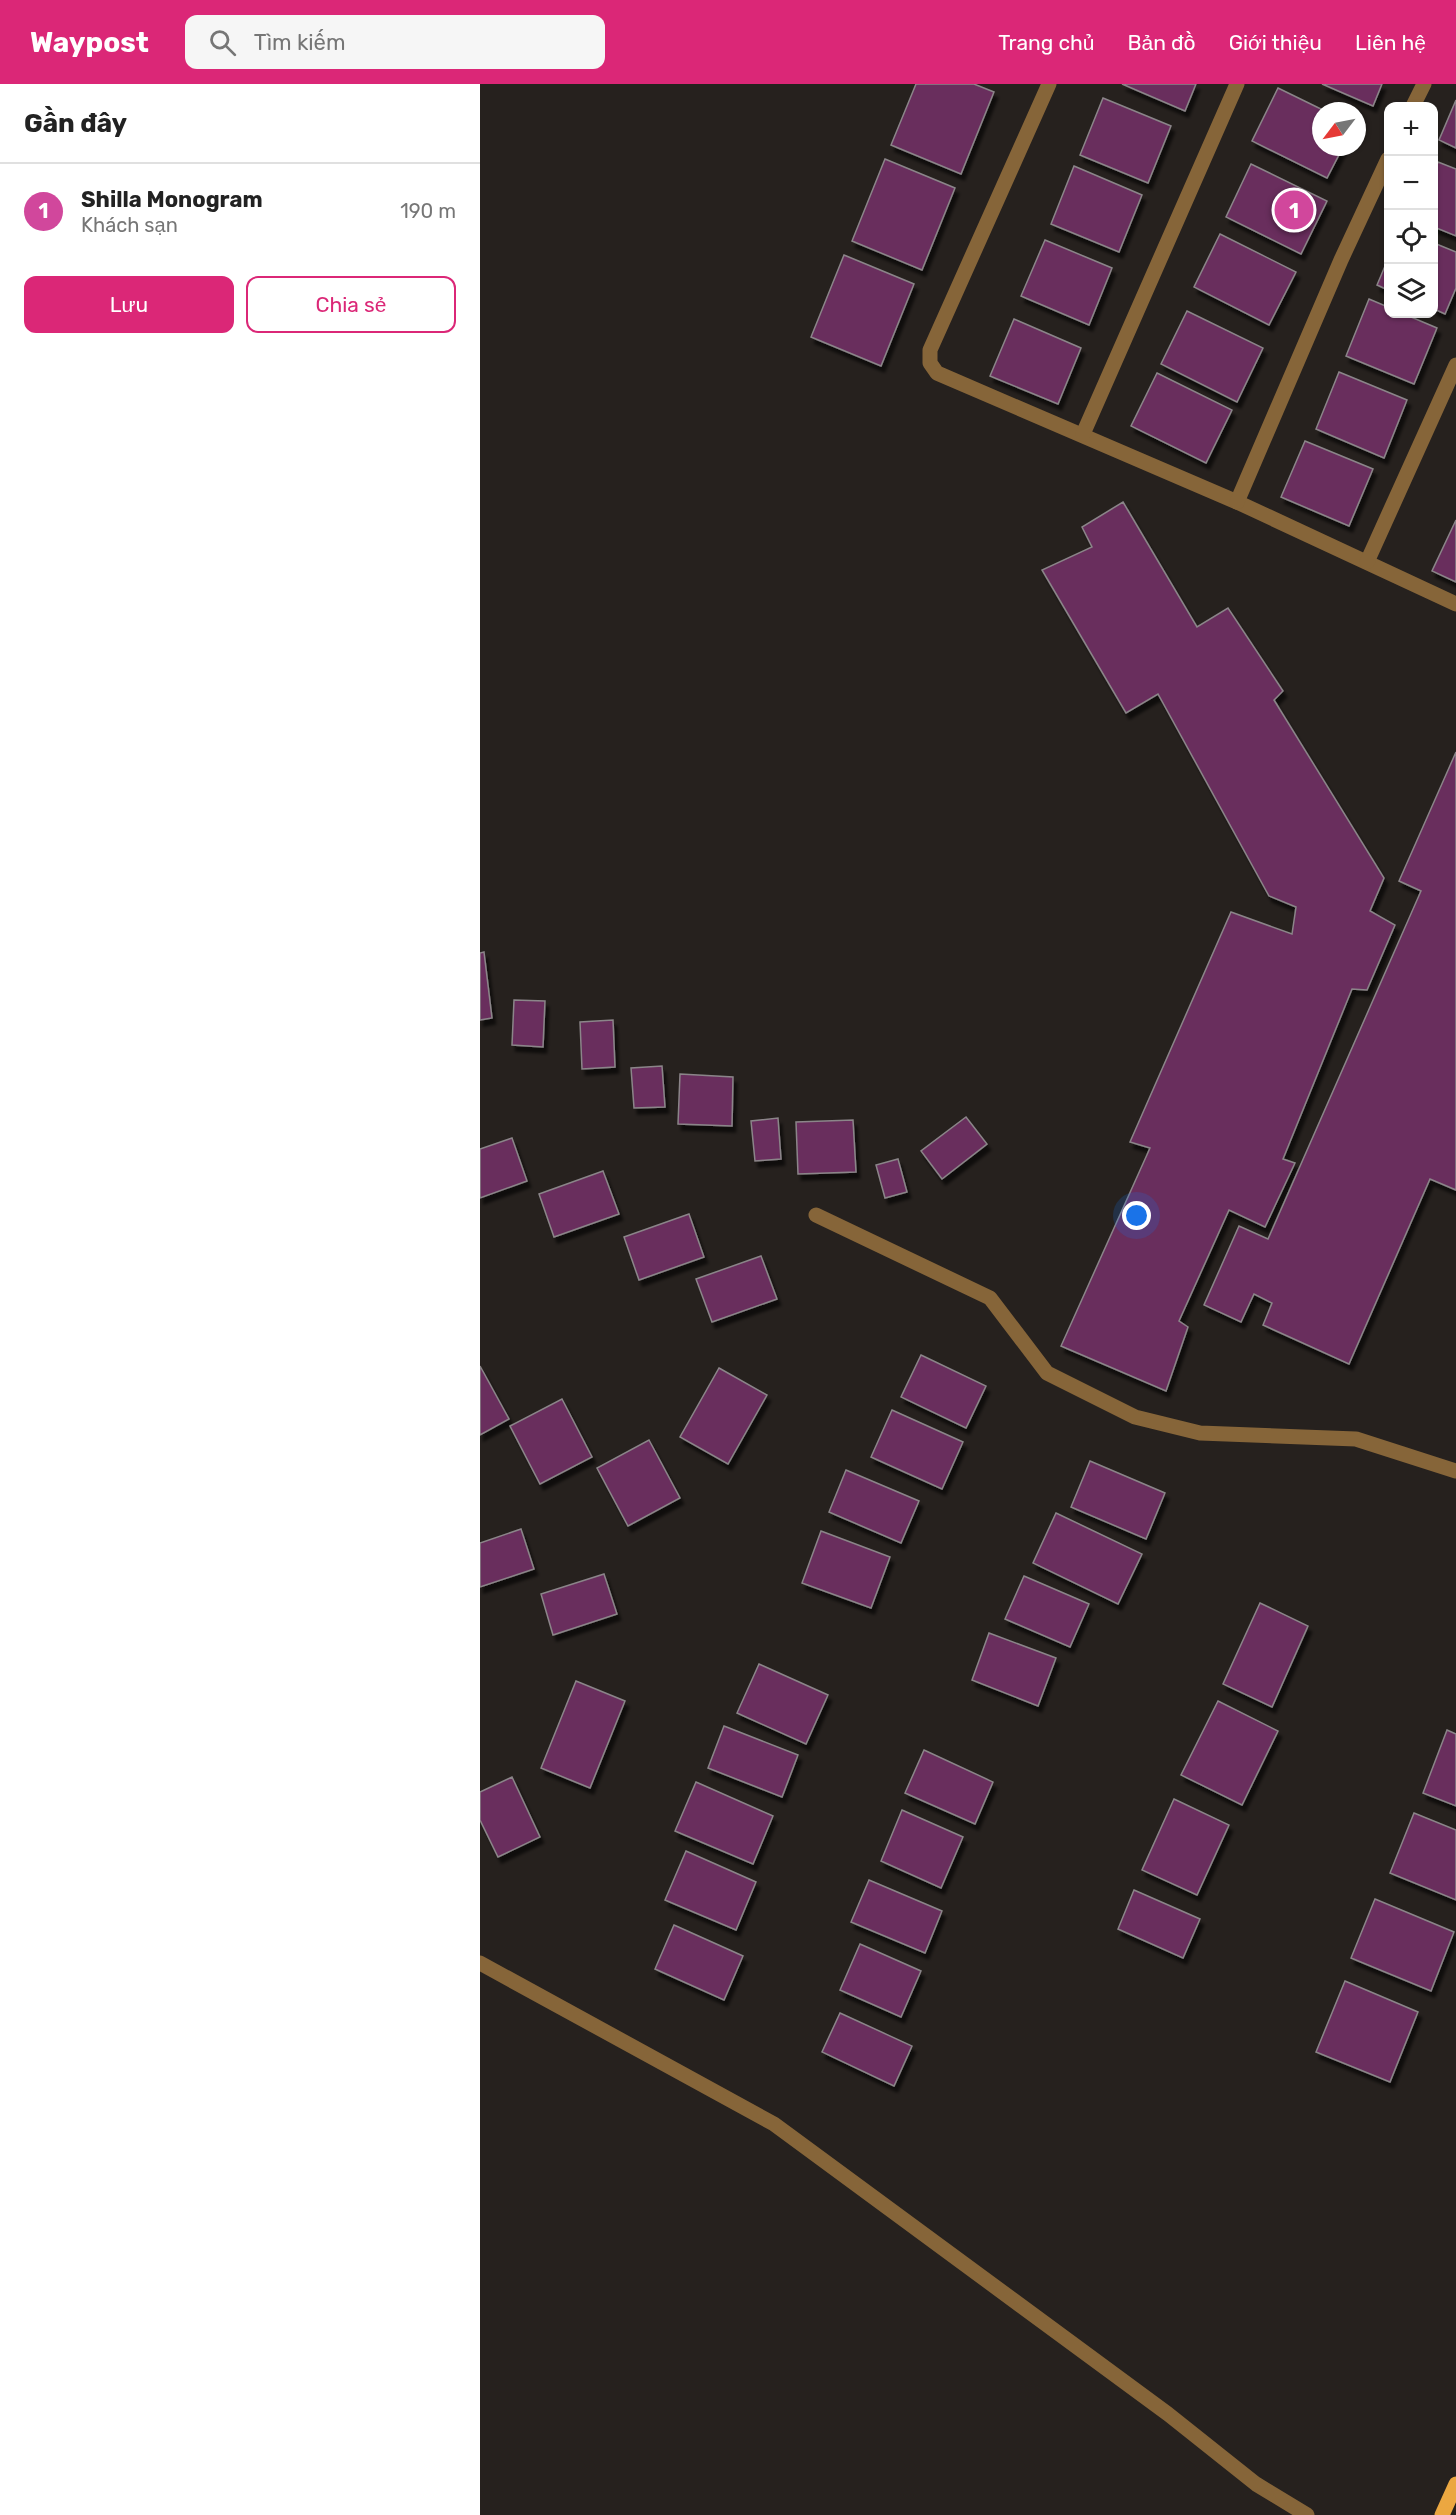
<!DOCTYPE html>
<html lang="vi">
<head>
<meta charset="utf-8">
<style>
	body { margin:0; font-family:Rubik,sans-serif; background:#f6f6f6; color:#222 }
	.controls { position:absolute; right:18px; top:18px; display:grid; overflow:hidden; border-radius:12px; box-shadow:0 2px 4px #0004 }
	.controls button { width:54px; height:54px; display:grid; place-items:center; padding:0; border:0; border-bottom:2px solid #e0e0e0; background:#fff; color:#222; font:30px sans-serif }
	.compass { position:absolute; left:832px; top:18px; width:54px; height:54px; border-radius:50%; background:#fff; box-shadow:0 2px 4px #0004; rotate:238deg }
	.you { position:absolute; left:657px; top:1132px; width:21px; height:21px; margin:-15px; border:4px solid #fff; border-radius:50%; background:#1a73e8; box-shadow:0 0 0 9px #1a73e833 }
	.badge { display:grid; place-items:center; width:39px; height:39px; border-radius:50%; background:#db2777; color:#fff; font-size:20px; font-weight:700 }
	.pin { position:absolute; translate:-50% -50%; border:3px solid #fff; box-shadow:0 2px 6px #0006 }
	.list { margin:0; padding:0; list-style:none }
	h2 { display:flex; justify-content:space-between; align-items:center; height:78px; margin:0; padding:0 24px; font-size:26px }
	h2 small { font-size:20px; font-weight:400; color:#767676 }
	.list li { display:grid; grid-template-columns:39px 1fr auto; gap:18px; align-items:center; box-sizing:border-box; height:96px; padding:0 24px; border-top:2px solid #e0e0e0 }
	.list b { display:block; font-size:22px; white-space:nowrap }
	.list p { margin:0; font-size:20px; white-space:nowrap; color:#767676 }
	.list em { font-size:20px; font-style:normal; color:#767676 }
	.actions { display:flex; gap:12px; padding:18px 24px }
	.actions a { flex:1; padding:14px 0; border:2px solid #db2777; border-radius:12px; text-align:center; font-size:21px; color:#db2777 }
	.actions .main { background:#db2777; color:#fff }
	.icon { flex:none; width:33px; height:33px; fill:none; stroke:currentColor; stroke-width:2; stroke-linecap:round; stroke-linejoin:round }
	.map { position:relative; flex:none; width:976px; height:2431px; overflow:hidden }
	header { display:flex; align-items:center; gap:36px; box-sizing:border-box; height:84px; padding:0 30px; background:#db2777; color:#fff }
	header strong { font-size:28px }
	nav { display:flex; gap:33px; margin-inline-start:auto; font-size:21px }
	.search { width:420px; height:54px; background:#f6f6f6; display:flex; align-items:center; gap:15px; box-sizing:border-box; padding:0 21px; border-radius:12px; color:#767676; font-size:22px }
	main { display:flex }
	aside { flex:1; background:#fff }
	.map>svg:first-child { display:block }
	.building { fill:#692f5d; stroke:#8b8589; stroke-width:1.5; filter:url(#shadow) }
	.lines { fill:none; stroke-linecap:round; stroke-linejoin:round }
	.minor { stroke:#866539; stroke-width:15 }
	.major { stroke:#eba741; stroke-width:15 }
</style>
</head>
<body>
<header>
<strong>Waypost</strong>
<div class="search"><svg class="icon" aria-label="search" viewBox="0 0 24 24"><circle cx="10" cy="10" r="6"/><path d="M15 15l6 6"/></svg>Tìm kiếm</div>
<nav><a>Trang chủ</a><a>Bản đồ</a><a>Giới thiệu</a><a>Liên hệ</a></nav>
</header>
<main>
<aside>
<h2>Gần đây<small></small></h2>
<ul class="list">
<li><span class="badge" style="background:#d1479c">1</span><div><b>Shilla Monogram</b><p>Khách sạn</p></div><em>190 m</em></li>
</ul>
<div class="actions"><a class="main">Lưu</a><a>Chia sẻ</a></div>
</aside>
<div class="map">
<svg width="976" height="2431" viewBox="0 0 976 2431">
	<defs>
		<filter id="shadow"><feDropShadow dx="3.5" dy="6" stdDeviation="1.5" flood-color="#0009"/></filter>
	</defs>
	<rect width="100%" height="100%" fill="#26211e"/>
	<!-- building -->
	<g class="building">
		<path d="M436 0H494L514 8 481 90 411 61Z"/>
		<path d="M642 0H716L705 27Z"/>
		<path d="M842 0H902L893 22Z"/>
		<path d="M798 4 845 27H841V63H863L847 94 772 57Z"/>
		<path d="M623 14 691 42 668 99 600 71Z"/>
		<path d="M976 16V64L959 56Z"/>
		<path d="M405 75 475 104 442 186 372 157Z"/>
		<path d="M958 78 976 85V152L954 143V89Z"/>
		<path d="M771 80 847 117 821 170 746 133Z"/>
		<path d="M594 82 662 111 639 168 571 140Z"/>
		<path d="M740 150 816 188 789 241 714 203Z"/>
		<path d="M565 156 632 184 609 241 541 212Z"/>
		<path d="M954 159 976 168V204L965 230 954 225Z"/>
		<path d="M364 171 434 200 401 282 331 253Z"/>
		<path d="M908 175V206L897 201Z"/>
		<path d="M889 215 908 223V230H924L957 244 934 300 866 272Z"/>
		<path d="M707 227 783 264 757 318 681 280Z"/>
		<path d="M534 235 601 264 578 320 510 292Z"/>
		<path d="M859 288 927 316 904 374 836 345Z"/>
		<path d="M677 289 752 326 726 379 651 342Z"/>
		<path d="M825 357 893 385 869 442 801 413Z"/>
		<path d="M643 418 717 543 748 524 803 607 794 616 904 794 890 827 915 841 887 906 872 905 803 1075 815 1079 785 1143 749 1126 699 1237 708 1243 686 1307 581 1262 670 1064 650 1058 751 828 812 850 816 823 789 812 678 610 646 629 562 486 612 463 602 443Z"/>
		<path d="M976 436V498L952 487Z"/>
		<path d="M976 668V1106L950 1095 869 1280 783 1241 792 1219 774 1210 761 1238 724 1221 759 1142 788 1155 941 807 919 797Z"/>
		<path d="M4 868 12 934 0 936V869Z"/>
		<path d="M34 916 65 917 63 963 32 961Z"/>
		<path d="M133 936 135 983 102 985 100 938Z"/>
		<path d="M182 982 185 1023 154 1024 151 984Z"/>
		<path d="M200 990 253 993 252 1042 198 1040Z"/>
		<path d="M486 1033 507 1060 462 1095 441 1067Z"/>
		<path d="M298 1034 301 1075 275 1077 271 1037Z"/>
		<path d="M373 1036 376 1088 318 1090 316 1038Z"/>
		<path d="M32 1054 47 1097 0 1114V1065Z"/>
		<path d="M418 1075 427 1108 405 1114 396 1081Z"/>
		<path d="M123 1087 139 1130 74 1153 59 1110Z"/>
		<path d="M209 1130 224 1173 159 1196 144 1153Z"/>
		<path d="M281 1172 297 1215 232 1238 216 1195Z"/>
		<path d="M441 1271 506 1302 486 1344 421 1313Z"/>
		<path d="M0 1282 29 1335 0 1351Z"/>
		<path d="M239 1284 287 1311 248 1380 200 1353Z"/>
		<path d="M82 1315 112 1373 60 1400 30 1342Z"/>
		<path d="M412 1326 483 1358 462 1405 391 1373Z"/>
		<path d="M169 1356 200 1414 148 1442 117 1384Z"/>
		<path d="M610 1377 685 1409 666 1455 591 1423Z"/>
		<path d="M366 1386 439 1417 421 1459 349 1428Z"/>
		<path d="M576 1429 662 1470 638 1520 553 1479Z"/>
		<path d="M41 1445 54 1485 0 1503V1459Z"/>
		<path d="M341 1447 410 1473 391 1524 322 1499Z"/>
		<path d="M124 1490 137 1530 73 1551 61 1510Z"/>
		<path d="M544 1492 609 1520 590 1563 525 1535Z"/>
		<path d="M780 1519 828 1542 792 1623 743 1600Z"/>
		<path d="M509 1549 576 1574 558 1622 492 1596Z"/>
		<path d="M279 1580 348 1611 326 1660 257 1629Z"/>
		<path d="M96 1597 145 1617 110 1704 61 1684Z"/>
		<path d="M738 1617 798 1647 762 1721 701 1691Z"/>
		<path d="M244 1642 318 1671 302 1713 228 1684Z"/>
		<path d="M967 1646 976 1650V1722L943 1709Z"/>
		<path d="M444 1666 513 1698 495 1740 425 1709Z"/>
		<path d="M32 1693 60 1753 18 1773 0 1736V1708Z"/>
		<path d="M216 1698 293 1732 273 1780 195 1747Z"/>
		<path d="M694 1715 749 1741 717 1811 662 1786Z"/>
		<path d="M422 1726 483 1753 461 1804 401 1777Z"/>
		<path d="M934 1729 976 1746V1816L910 1789Z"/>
		<path d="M206 1767 276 1798 256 1846 185 1816Z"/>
		<path d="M389 1796 462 1827 445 1869 371 1838Z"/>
		<path d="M654 1806 720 1835 703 1874 638 1845Z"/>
		<path d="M895 1815 974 1848 951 1907 871 1874Z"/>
		<path d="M194 1841 263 1872 244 1916 175 1885Z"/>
		<path d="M380 1860 441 1887 421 1933 360 1906Z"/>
		<path d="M865 1897 938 1928 910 1998 836 1968Z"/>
		<path d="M360 1929 432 1962 414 2002 342 1968Z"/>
	</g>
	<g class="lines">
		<!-- minor -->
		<g class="minor">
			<path d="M569 0 450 266V279L457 289 757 418 976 520"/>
			<path d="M933 22 944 0"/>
			<path d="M603 350 757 0"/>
			<path d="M757 418 861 176 908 75"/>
			<path d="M887 478 976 281"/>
			<path d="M336 1131 510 1214 567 1289 655 1333 720 1349 876 1355 976 1387"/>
			<path d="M0 1879 294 2040 688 2330 776 2400 827 2431"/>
		</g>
		<!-- major -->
		<path class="major" d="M962 2431 976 2400"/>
	</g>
</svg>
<div class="controls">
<button>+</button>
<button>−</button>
<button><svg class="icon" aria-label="locate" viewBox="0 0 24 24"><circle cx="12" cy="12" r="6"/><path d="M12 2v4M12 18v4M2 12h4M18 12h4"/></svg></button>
<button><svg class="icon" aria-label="layers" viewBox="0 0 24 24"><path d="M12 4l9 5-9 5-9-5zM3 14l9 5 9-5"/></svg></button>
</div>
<svg class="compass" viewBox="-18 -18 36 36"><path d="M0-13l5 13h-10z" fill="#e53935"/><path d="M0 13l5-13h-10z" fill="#767676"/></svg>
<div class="you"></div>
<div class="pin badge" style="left:814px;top:126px;background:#d1479c">1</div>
</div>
</main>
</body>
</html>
